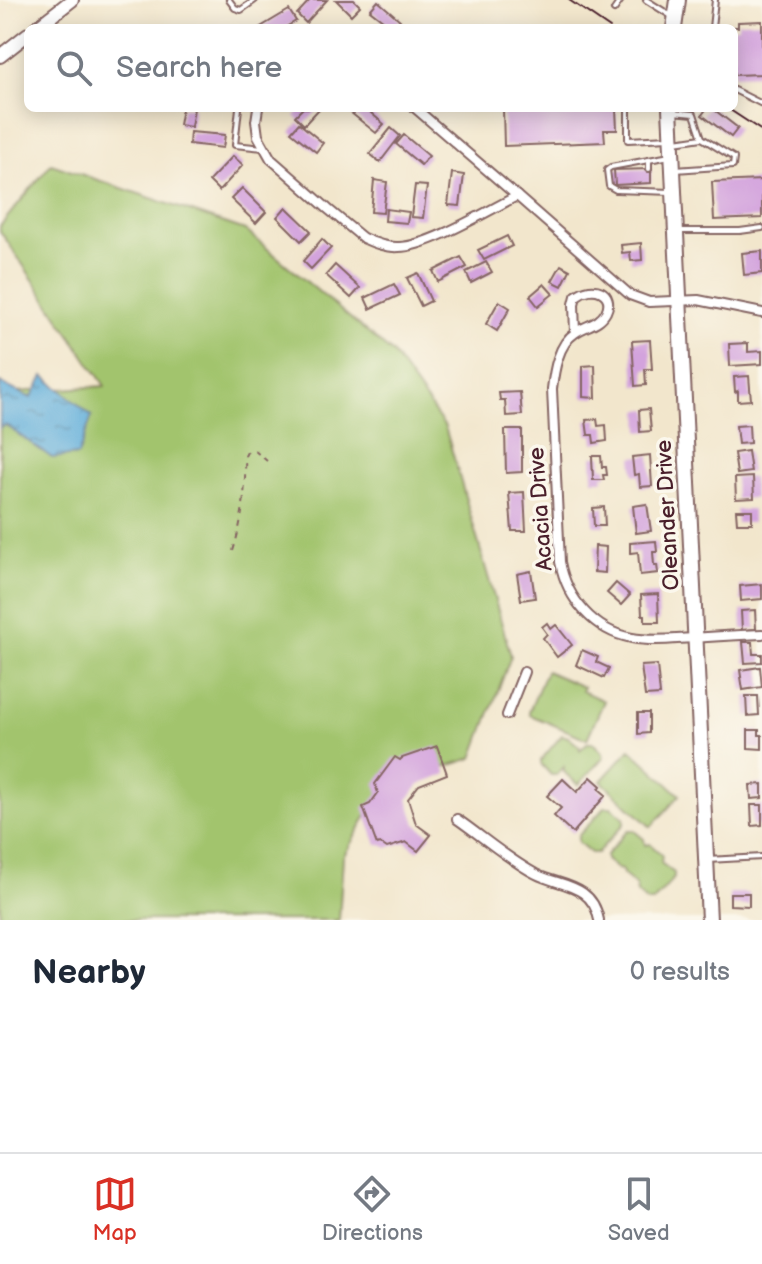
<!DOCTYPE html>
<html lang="en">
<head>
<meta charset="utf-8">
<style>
	body { margin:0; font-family:"Balsamiq Sans",sans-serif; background:#f2f2f3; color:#1f2937 }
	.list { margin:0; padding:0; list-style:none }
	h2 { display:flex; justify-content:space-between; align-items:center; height:104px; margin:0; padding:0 32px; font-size:34px }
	h2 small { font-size:26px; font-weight:400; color:#747a83 }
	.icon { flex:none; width:44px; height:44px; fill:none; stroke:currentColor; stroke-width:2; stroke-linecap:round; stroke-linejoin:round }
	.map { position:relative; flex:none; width:762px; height:920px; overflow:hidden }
	.search { position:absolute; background:#fff; box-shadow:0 4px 20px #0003; left:24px; right:24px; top:24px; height:88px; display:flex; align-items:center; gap:20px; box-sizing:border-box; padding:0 28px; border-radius:12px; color:#747a83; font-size:30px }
	.sheet { height:232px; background:#fff }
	nav { display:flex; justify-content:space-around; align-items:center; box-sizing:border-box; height:112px; border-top:2px solid #e0e1e3; background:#fff; font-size:22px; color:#747a83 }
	nav a { display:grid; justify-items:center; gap:4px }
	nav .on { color:#d93025 }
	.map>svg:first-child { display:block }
	.green { fill:#a2c46d; stroke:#76724c; stroke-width:2 }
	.water { fill:url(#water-ripples); stroke:#556682; stroke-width:2 }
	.building { fill:#d3a3dd }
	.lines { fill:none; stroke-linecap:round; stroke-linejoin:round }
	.lane-casing { stroke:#856563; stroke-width:8 }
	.street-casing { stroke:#856563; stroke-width:12 }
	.secondary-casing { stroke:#856563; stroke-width:16 }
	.primary-casing { stroke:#856563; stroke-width:18 }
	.path { stroke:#856563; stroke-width:2; stroke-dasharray:6 6; stroke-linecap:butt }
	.lane { stroke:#fff; stroke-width:4 }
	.street { stroke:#fff; stroke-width:8 }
	.secondary { stroke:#fff; stroke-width:12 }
	.primary { stroke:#fff; stroke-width:14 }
	.rail { stroke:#4a1f2b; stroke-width:2 }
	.labels { text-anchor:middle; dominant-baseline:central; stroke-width:7; stroke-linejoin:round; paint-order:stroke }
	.street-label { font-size:22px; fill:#4a1f2b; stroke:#fbf7ec }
</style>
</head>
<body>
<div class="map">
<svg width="762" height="920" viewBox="0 0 762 920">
	<defs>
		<pattern id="water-ripples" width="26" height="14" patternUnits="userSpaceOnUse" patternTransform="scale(2)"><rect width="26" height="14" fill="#60aeda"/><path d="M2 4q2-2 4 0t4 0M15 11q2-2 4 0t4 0" fill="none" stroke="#518db1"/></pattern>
	</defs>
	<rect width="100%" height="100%" fill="#fbf7ec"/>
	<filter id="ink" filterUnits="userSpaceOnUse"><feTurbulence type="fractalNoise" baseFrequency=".0125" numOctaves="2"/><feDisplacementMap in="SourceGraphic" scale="16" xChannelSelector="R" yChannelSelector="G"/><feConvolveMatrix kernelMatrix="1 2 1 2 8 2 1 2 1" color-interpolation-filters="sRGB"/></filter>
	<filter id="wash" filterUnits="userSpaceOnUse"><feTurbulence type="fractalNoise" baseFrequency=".006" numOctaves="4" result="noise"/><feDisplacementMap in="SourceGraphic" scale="32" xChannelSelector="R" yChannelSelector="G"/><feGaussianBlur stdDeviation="1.8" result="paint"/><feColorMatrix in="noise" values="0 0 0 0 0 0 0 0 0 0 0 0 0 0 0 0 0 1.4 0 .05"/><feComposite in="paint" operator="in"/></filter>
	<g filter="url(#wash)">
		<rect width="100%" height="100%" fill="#f2e6cc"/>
		<!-- green -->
		<g class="green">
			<path d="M51 164 245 230 393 354 445 427 511 656 473 758 384 786 343 857 339 920H0V393L105 386 0 231V226Z"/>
			<path d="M546 671 583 687 582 691 604 701 587 739 530 715 529 712Z"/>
			<path d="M562 735 568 737 579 746 580 750 587 743H593L603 753V758L578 785 564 772V767L556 775H551L541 764V760Z"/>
			<path d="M630 749 680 795 651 827 601 781Z"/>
			<path d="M605 807H611L624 818V824L597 853H591L578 842V836Z"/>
			<path d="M628 830H633L644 839 645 845 650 844 662 855 661 863 674 873V878L653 902H647L637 893 636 886 623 874 622 870 617 869 606 860V855Z"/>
		</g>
		<!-- water -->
		<path class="water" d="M44 376 92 416 78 455 52 458 5 425 0 428V383L31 398Z"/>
		<g id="blocks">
			<!-- building -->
			<g class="building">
				<path d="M310 0H327L306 23 297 14Z"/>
				<path d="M336 0H354L360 6 351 15Z"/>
				<path d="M378 1 400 20 393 28 370 10Z"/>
				<path d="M289 10 296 21 284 28H259Z"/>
				<path d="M762 21V74L734 75V27H738V22Z"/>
				<path d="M182 108H194L191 127 179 125Z"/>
				<path d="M303 108H320L304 125 295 116Z"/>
				<path d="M356 108H365L384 124 376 133 351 113Z"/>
				<path d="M503 108H616L617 130H604L605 142 504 146Z"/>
				<path d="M707 108H712L738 128 731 137 702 115Z"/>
				<path d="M299 123 323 143 316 152 291 132Z"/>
				<path d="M391 128 400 136 380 162 370 154Z"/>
				<path d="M190 132 225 135 223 148 189 144Z"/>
				<path d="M404 135 429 156 421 165 396 144Z"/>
				<path d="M233 156 243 165 219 191 209 181Z"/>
				<path d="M651 169V183L615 185 614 170Z"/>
				<path d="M452 173 464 175 460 206 448 205Z"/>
				<path d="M374 180 387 182 383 213 371 212Z"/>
				<path d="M762 180V218L714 220 712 182Z"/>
				<path d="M415 185 427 186 423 218 411 217Z"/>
				<path d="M242 188 266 212 256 223 231 199Z"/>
				<path d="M286 207 311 231 301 241 277 217Z"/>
				<path d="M386 209 409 212 407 223 385 221Z"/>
				<path d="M507 236 512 246 484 260 478 250Z"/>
				<path d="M322 239 331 248 311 269 303 261Z"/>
				<path d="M641 243 642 260 631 261 630 252 622 253 621 245Z"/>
				<path d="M762 251V273L744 275 742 253Z"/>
				<path d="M461 257 467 267 438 282 433 271Z"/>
				<path d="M486 262 492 272 471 283 466 272Z"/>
				<path d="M335 265 360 288 351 298 326 275Z"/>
				<path d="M561 265 570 270 562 286 552 281Z"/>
				<path d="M418 273 431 301 421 306 407 278Z"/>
				<path d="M394 284 400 295 370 309 365 298Z"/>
				<path d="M544 284 553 294 538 306 530 296Z"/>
				<path d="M499 301 510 308 497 331 486 324Z"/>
				<path d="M650 340 652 369H645L646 385 635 386 632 341Z"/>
				<path d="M748 343V352L762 351V364L730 366 729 344Z"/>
				<path d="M595 365 596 398 583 397V366Z"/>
				<path d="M749 376 751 400 738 401V391L735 392 734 377Z"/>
				<path d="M520 392 522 415 506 416 505 400H500L499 393Z"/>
				<path d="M649 409 651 431 640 432 639 410Z"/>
				<path d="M597 419 598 426 606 425 607 441 594 443 593 435H588L586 420Z"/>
				<path d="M749 425 750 443 738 444 736 426Z"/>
				<path d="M505 430H522V472L506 473Z"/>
				<path d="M748 451 751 472 737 474 734 453Z"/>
				<path d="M650 455 652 486 640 487 639 474 634 475 632 457Z"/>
				<path d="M592 456H601L602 467H606L607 475H603L604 480H593Z"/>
				<path d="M753 477 754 498 736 499 735 478Z"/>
				<path d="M524 492 526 531H512L509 493Z"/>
				<path d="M647 504 651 531 636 533 633 506Z"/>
				<path d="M604 507 605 526H594L593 508Z"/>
				<path d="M736 510H752V523H737Z"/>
				<path d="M656 541 657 552H653L654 565H657L658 573 640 575 638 552 630 553V543Z"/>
				<path d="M595 546 606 547 605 573 594 572Z"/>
				<path d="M531 571 535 598 521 600 517 574Z"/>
				<path d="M616 583 630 595 621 605 607 593Z"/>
				<path d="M762 584V599L741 601 740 586Z"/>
				<path d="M658 594 659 622H645V615H642L641 595Z"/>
				<path d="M755 610 756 629 742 630 741 611Z"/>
				<path d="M547 623 551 629 556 625 572 645 557 657 543 638 547 634 542 627Z"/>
				<path d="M743 642H752L753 654H762V662L745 663Z"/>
				<path d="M582 650 598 657 596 662 609 668 604 678 576 665Z"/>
				<path d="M657 665 660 695 645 696 641 666Z"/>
				<path d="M760 667 762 687 743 690 740 670Z"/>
				<path d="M746 696H758L759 715 747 716Z"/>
				<path d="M638 713H649V733L638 734Z"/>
				<path d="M748 730H759V735H762V749L748 748Z"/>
				<path d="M437 746 447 774 419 785 408 799 416 824 431 835 418 851 406 842 387 848 381 844 377 845 363 807 370 804 378 793 375 784 395 757 400 760 402 758Z"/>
				<path d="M591 777 601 786 599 789 606 795 573 833 554 816 561 808 547 796 563 779 577 792Z"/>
				<path d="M762 784V798L751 799 750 785Z"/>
				<path d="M751 805H762V825L752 826Z"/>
				<path d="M730 893H749V906L730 905Z"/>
			</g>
		</g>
	</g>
	<g filter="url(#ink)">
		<use href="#blocks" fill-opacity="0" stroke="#856563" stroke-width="2"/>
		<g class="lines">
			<!-- lane casing -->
			<g class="lane-casing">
				<g id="lane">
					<path d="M229 0 235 8 241 10 255 0"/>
					<path d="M646 0 673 17"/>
					<path d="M614 10 621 0"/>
					<path d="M712 28 715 0"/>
					<path d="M734 90 762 104"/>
					<path d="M239 108 235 145 263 148"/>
					<path d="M628 108V140L669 138"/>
					<path d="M673 112 694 114 702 138"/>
					<path d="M670 156 611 167 607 170 609 186 616 190 671 192"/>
					<path d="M649 160V169"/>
					<path d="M675 170 733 166 734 158 702 138 675 142"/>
					<path d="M678 231H740L762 228"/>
					<path d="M708 860 762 857"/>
				</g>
			</g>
			<!-- street casing -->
			<g class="street-casing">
				<g id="street">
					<path d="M258 108 256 121 258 136 271 159 328 209 363 238C374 243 386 248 399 247 428 247 489 210 517 196L415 108"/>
					<path d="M517 196 630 295 649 302 698 300 762 313"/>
					<path d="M575 333 574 304 576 296C594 282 615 293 606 312 599 325 585 325 575 333 558 344 554 371 552 389L560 562C567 599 594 631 632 638 652 642 674 639 694 638 717 636 739 635 762 634"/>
					<path d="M507 715 524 672"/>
					<path d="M457 819C483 837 509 860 536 874 551 882 569 883 583 893 593 900 597 909 599 920"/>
				</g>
			</g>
			<!-- secondary casing -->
			<g class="secondary-casing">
				<g id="secondary">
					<path d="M36 28 72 0"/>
					<path d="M0 56 28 34"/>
				</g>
			</g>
			<!-- primary casing -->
			<g class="primary-casing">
				<g id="primary">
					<path d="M674 28 678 0"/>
					<path d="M670 108 709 920"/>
				</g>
			</g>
			<!-- path -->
			<path class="path" d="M233 551C243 519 246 490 245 456L247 452 254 450 267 461"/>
			<!-- lane -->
			<use href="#lane" class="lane"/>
			<!-- street -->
			<use href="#street" class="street"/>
			<!-- secondary -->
			<use href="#secondary" class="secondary"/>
			<!-- primary -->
			<use href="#primary" class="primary"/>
			<!-- rail -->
			<g class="rail">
				<path d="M569 0 610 28"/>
				<path d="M727 108 762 131"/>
			</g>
		</g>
	</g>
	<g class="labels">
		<!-- street labels -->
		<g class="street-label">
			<text transform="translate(541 509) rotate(-94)">Acacia Drive</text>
			<text transform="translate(668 515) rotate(-93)">Oleander Drive</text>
		</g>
	</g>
</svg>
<div class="search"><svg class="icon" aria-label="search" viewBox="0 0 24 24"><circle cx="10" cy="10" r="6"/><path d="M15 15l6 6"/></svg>Search here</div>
</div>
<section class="sheet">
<h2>Nearby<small>0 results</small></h2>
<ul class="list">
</ul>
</section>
<nav>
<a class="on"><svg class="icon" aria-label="map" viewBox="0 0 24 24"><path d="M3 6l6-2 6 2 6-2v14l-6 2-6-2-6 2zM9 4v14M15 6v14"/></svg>Map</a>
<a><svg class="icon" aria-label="directions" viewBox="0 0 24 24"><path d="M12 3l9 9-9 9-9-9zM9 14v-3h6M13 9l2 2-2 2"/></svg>Directions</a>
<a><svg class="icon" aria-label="saved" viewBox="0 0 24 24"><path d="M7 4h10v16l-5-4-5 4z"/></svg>Saved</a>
</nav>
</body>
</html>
